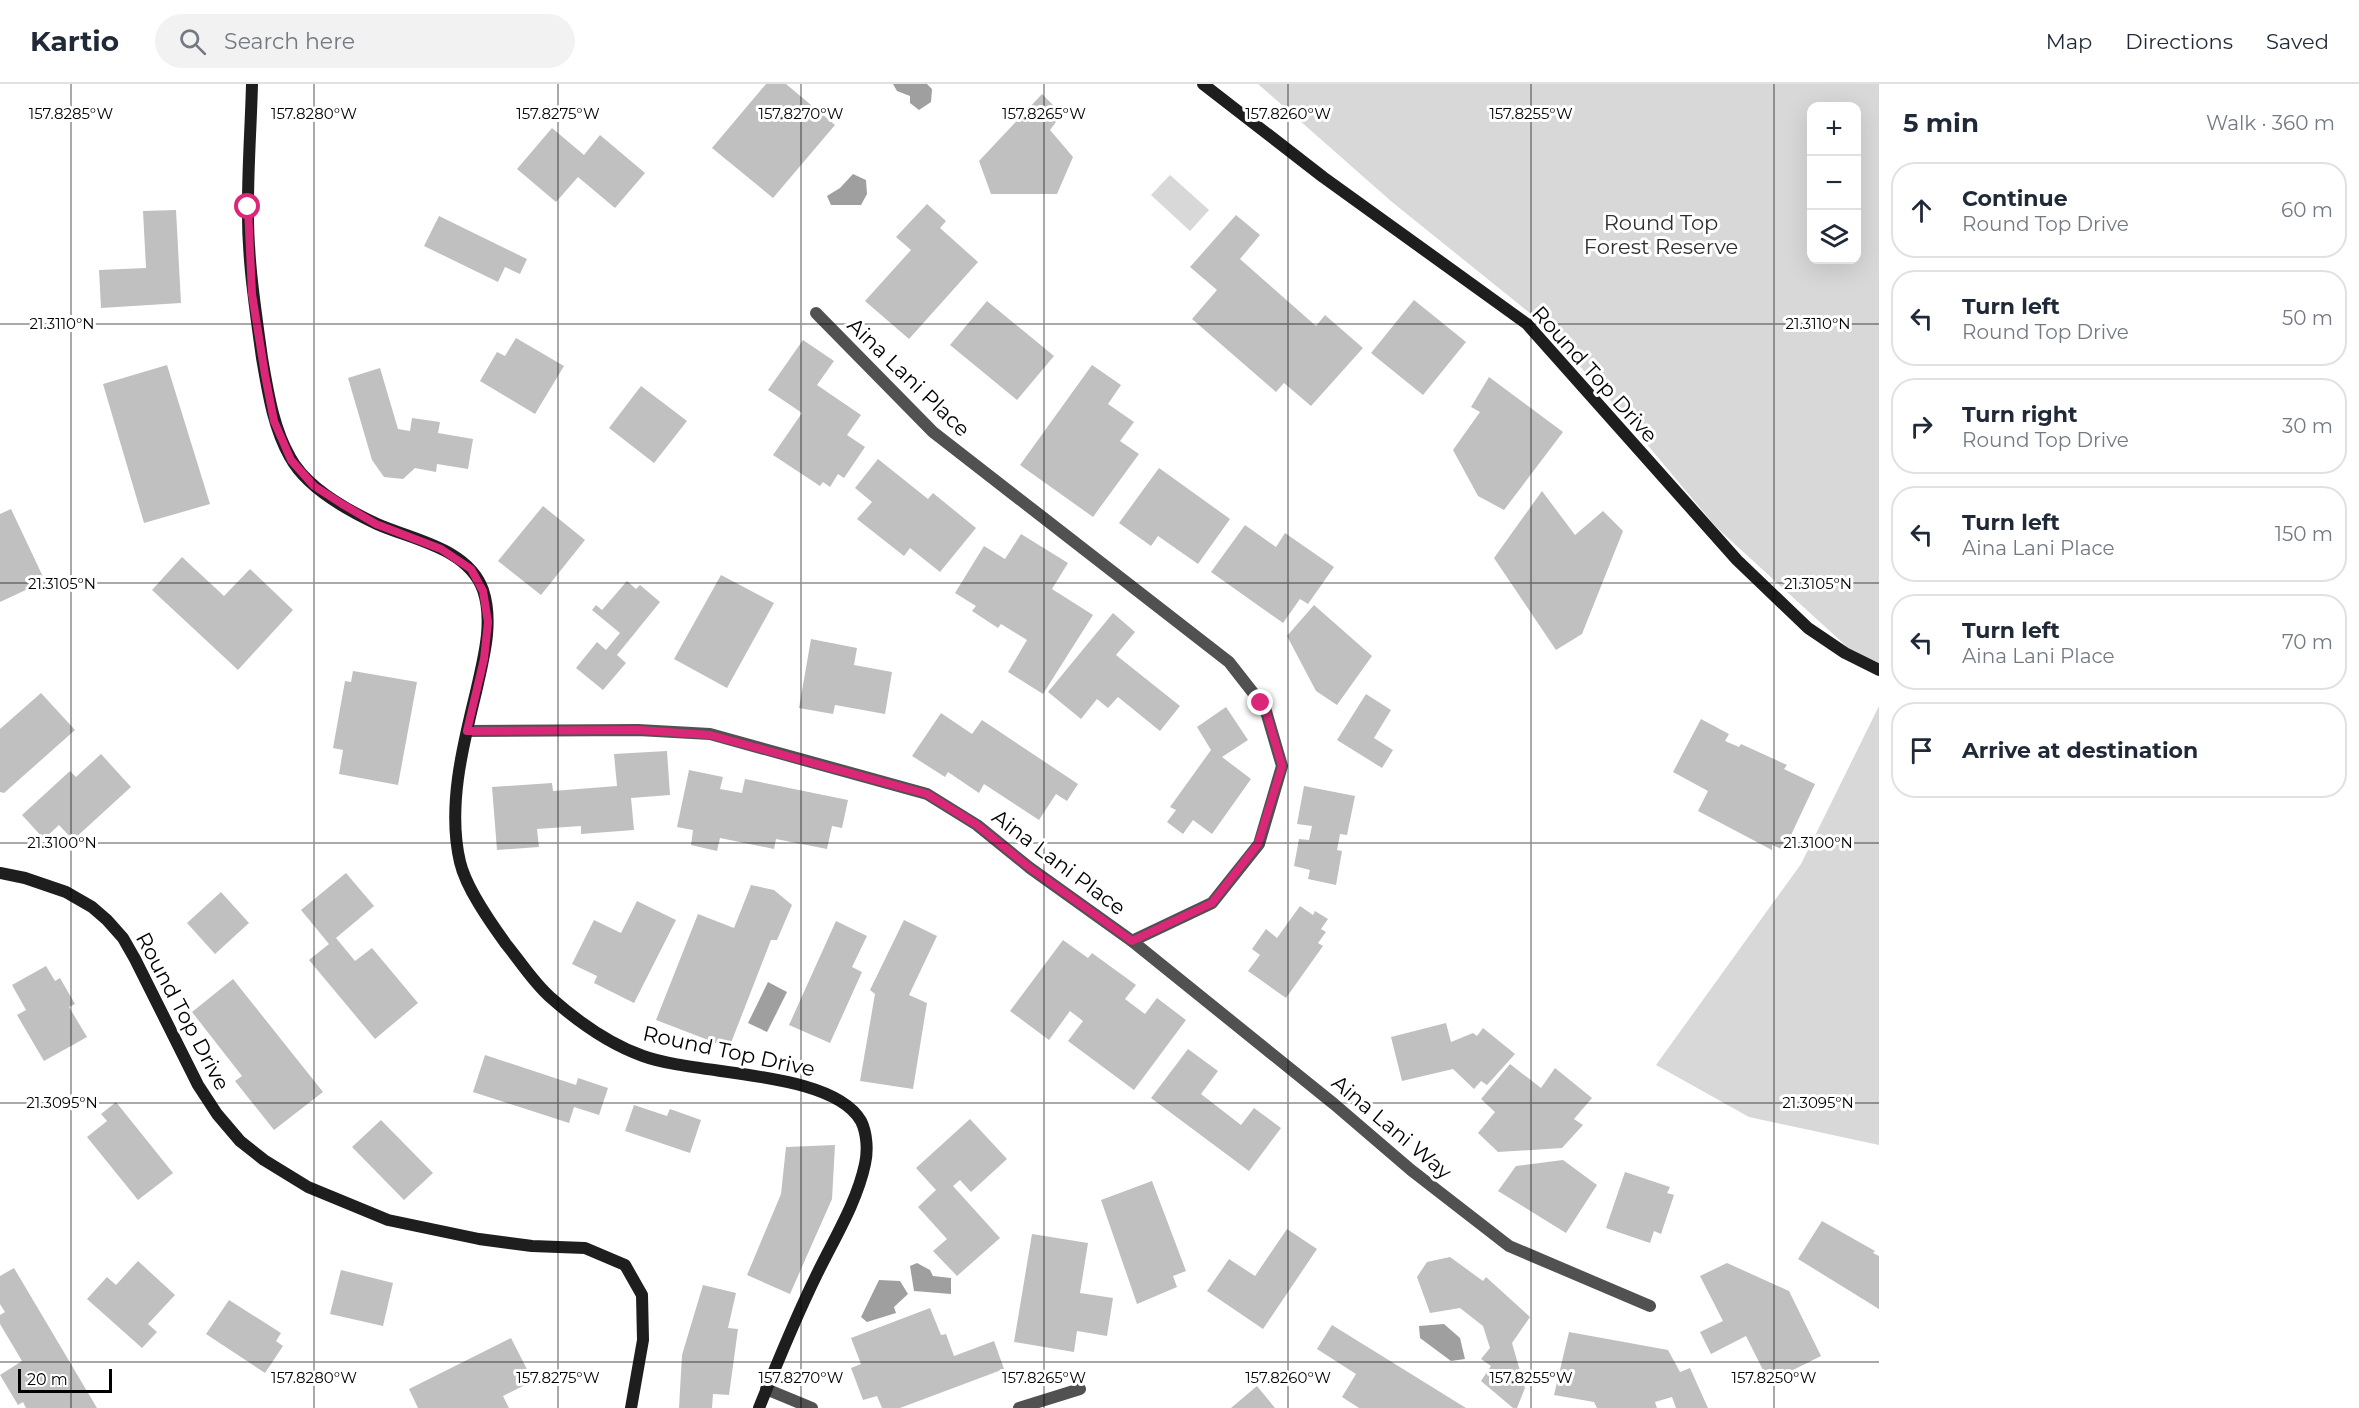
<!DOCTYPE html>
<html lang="en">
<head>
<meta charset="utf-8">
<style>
	body { margin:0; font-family:Montserrat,sans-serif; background:#f2f2f3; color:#1f2937 }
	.controls { position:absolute; right:18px; top:18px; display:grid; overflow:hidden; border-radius:12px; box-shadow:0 6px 24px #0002 }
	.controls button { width:54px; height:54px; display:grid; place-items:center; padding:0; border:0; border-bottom:2px solid #e0e1e3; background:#fff; color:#1f2937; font:30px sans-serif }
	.scale { position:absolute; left:18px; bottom:15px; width:94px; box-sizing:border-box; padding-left:6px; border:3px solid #000; border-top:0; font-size:16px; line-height:21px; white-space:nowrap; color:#000; -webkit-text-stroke:4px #fff; paint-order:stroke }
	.stop { position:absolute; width:18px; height:18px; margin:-14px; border:4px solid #db2777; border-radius:50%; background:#fff }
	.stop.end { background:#db2777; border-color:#fff; box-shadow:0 2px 6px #0008 }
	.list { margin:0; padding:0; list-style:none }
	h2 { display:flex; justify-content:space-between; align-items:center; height:78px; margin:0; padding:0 24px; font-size:26px }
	h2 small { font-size:20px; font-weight:400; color:#747a83 }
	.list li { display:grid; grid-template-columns:39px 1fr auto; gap:18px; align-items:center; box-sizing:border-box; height:96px; margin:0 12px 12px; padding:0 12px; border:2px solid #e0e1e3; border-radius:24px }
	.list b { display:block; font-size:22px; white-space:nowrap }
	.list p { margin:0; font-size:20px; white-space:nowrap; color:#747a83 }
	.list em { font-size:20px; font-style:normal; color:#747a83 }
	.icon { flex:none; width:33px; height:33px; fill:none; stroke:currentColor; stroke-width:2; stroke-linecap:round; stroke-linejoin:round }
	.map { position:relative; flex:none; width:1879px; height:1324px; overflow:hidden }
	header { display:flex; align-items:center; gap:36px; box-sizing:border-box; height:84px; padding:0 30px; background:#fff; border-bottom:2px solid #e0e1e3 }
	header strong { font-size:28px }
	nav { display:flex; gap:33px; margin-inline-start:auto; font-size:21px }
	.search { width:420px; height:54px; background:#f2f2f3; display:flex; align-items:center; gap:15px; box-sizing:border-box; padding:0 21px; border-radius:33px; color:#747a83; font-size:22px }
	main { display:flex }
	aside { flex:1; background:#fff }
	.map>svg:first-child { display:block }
	.green { fill:#d8d8d8; fill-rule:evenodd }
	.water { fill:#9f9f9f }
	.building { fill:#c0c0c0 }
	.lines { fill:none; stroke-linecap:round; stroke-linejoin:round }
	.lane { stroke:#515151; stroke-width:12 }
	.street { stroke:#515151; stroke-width:12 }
	.secondary { stroke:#1e1e1e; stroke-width:12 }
	.route { stroke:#db2777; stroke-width:8 }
	.ticks { fill:none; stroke:#000; stroke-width:1.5; stroke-opacity:0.45 }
	.labels { text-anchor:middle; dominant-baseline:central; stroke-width:6; stroke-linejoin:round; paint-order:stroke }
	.park-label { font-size:21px; fill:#2f2f2f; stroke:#fff }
	.street-label { font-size:21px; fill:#000; stroke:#fff }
	.ticks-label { font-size:15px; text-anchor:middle; fill:#000; stroke:#fff; stroke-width:6; stroke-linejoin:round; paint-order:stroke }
</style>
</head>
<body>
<header>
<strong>Kartio</strong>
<div class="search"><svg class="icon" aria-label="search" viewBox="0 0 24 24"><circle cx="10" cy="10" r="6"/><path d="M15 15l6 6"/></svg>Search here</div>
<nav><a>Map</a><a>Directions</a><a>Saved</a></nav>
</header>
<main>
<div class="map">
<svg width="1879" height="1324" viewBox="0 0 1879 1324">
	<rect width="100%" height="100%" fill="#fff"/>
	<!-- green -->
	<g class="green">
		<path d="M1258 0H1879V592L1716 443 1604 309 1536 234 1392 118ZM1812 22H1856V176H1812Z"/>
		<path d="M1170 91 1209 126 1190 147 1151 111Z"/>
		<path d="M1879 622V1061L1749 1033 1656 981 1801 780Z"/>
	</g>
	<!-- water -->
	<g class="water">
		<path d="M893 0H927L932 5 931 18 919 26 910 19V12L897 7Z"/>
		<path d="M853 90 866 96 867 110 861 121H831L827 112 840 104Z"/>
		<path d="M768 898 787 908 767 948 748 939Z"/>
		<path d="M917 1179 930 1186 933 1192 951 1194V1210L914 1207 910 1182Z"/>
		<path d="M879 1196 900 1197 908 1210 894 1223 896 1229 867 1238 861 1233Z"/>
		<path d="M1444 1240 1460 1254 1465 1275 1451 1277 1420 1254 1419 1242Z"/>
	</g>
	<!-- building -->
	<g class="building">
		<path d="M766 0H786L835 41 773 114 712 64Z"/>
		<path d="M1042 10 1062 30 1050 46 1073 73 1057 110H991L979 77Z"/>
		<path d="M552 44 584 71 600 51 645 89 615 124 578 93 556 118 517 85Z"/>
		<path d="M927 120 946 137 940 144 978 178 909 255 865 217 911 166 896 153Z"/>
		<path d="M176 126 181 219 101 224 99 186 146 184 143 127Z"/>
		<path d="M1236 131 1260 151 1240 175 1316 242 1325 231 1363 264 1311 322 1284 299 1276 308 1192 235 1217 206 1190 183Z"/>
		<path d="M439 132 527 175 520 190 505 183 498 198 424 162Z"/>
		<path d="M1414 216 1466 258 1423 311 1371 269Z"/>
		<path d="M987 217 1054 272 1017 316 950 261Z"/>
		<path d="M516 254 564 282 535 330 480 297 497 268 505 272Z"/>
		<path d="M803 256 834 277 817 301 861 331 847 351 865 363 844 394 838 390 830 403 823 398 820 402 773 371 802 329 768 306Z"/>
		<path d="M167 281 210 420 144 439 103 300Z"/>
		<path d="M1092 281 1121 301 1108 320 1134 338 1120 357 1139 370 1093 433 1020 381Z"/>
		<path d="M380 284 398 345 410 347 412 334 440 338 438 349 473 355 468 385 437 380 436 388 415 384 403 395 384 393 372 376 348 294Z"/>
		<path d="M1489 293 1563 348 1504 426 1478 412 1453 366 1480 328 1471 323Z"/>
		<path d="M641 302 687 337 654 379 609 344Z"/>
		<path d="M878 375 928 415 933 409 976 444 940 488 910 464 904 472 857 435 872 418 855 404Z"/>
		<path d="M1159 384 1230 435 1198 480 1158 452 1151 462 1119 439Z"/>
		<path d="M1542 407 1575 451 1603 427 1623 447 1582 550 1556 566 1494 474Z"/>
		<path d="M543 422 585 456 541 511 498 477Z"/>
		<path d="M11 425 45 497 0 518V430Z"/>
		<path d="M1245 441 1276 463 1285 449 1334 483 1308 520 1300 515 1283 539 1211 488Z"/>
		<path d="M1021 450 1068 479 1052 505 1093 531 1043 610 1008 588 1027 556 1001 540 998 544 972 527 976 522 955 509 984 462 1005 475Z"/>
		<path d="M182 473 224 512 250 485 293 526 238 586 152 506Z"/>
		<path d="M721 491 774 519 727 604 674 575Z"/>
		<path d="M627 497 636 505 640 501 660 518 617 571 626 579 603 606 576 584 597 558 606 566 620 549 592 526 596 521 602 526Z"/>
		<path d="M1314 521 1372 572 1337 621 1316 607 1287 552Z"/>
		<path d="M1113 529 1135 548 1116 571 1180 622 1160 647 1118 613 1108 624 1097 615 1081 635 1048 608Z"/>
		<path d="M811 555 857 564 854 581 892 588 885 630 835 621 833 630 799 624Z"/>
		<path d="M353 587 417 598 398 701 339 690 343 666 333 664 345 597 351 598Z"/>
		<path d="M41 609 75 646 4 709 0 708V645Z"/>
		<path d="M1366 610 1391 626 1374 654 1393 666 1382 684 1337 656Z"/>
		<path d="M1226 623 1248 656 1222 673 1251 695 1212 750 1193 736 1183 750 1167 738 1176 726 1170 723 1211 666 1197 643Z"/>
		<path d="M941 629 972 650 982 636 1078 700 1067 717 1056 710 1039 736 984 700 979 709 948 688 945 693 912 672Z"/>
		<path d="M1701 635 1729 650 1725 657 1739 663 1741 660 1787 681 1784 685 1815 700 1784 766 1772 761V766L1698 727 1708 707 1673 688Z"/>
		<path d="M667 667 670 711 631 714 634 746 581 750V742L537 745 539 763 497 766 492 703 552 699 553 707 617 702 614 670Z"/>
		<path d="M101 670 131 703 73 756 59 741 44 755 22 731 70 687 76 693Z"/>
		<path d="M689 686 723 693 720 705 742 709 745 695 848 716 842 744 832 742 827 765 776 755 774 765 720 754 717 767 691 761 693 746 677 743Z"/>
		<path d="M1304 702 1355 712 1347 751 1340 750 1337 766 1342 767 1336 801 1308 795 1310 786 1294 782 1299 755 1309 756 1312 742 1297 740Z"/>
		<path d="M346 789 374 822 336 854 355 877 372 864 418 919 375 955 309 876 329 860 301 826Z"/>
		<path d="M751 801 774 806 792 821 777 856H771L729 964 656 936 698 830 734 844Z"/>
		<path d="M221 808 249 839 215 870 187 839Z"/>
		<path d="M637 817 676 836 634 919 594 899 597 892 572 880 594 836 621 849Z"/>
		<path d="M1300 822 1313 831 1315 827 1328 835 1321 845 1326 848 1318 859 1323 862 1286 914 1248 887 1260 871 1252 865 1266 845 1277 854Z"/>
		<path d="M904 836 937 852 909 911 927 919 913 1005 860 997 875 910 870 906Z"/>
		<path d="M836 837 867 852 852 883 862 888 830 959 789 941Z"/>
		<path d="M1063 856 1088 874 1092 869 1136 901 1125 915 1145 930 1157 914 1186 936 1134 1006 1068 957 1083 937 1070 927 1049 956 1010 927Z"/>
		<path d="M46 882 55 897 60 894 75 920 69 923 87 953 44 977 17 931 26 926 12 901Z"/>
		<path d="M233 895 323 1008 274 1046 235 997 242 992 192 928Z"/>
		<path d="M1446 939 1451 958 1473 949 1477 952 1483 944 1515 970 1487 1001 1481 997 1474 1005 1453 985 1402 997 1391 953Z"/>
		<path d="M1188 965 1218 987 1201 1010 1241 1041 1254 1024 1281 1044 1249 1087 1151 1014Z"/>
		<path d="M485 971 576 1001 578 994 608 1004 599 1031 574 1023 569 1039 473 1008Z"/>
		<path d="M1510 980 1541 1004 1555 984 1592 1014 1574 1035 1583 1041 1562 1064 1498 1068 1478 1049 1495 1028 1481 1015Z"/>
		<path d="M116 1018 173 1089 138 1116 87 1053 107 1037 101 1030Z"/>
		<path d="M634 1021 667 1032 670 1025 701 1036 690 1069 625 1047Z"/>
		<path d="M970 1035 1007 1075 971 1108 960 1096 953 1102 1000 1154 957 1192 933 1167 947 1155 918 1123 936 1106 916 1084Z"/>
		<path d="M381 1036 433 1089 404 1116 352 1063Z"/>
		<path d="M835 1061 832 1115 790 1210 747 1191 781 1110 786 1063Z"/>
		<path d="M1563 1076 1597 1101 1566 1149 1498 1107 1516 1082Z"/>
		<path d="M1625 1088 1670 1103 1667 1109 1674 1111 1661 1150 1654 1147 1650 1159 1606 1144Z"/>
		<path d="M1152 1097 1186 1187 1173 1192 1177 1203 1137 1220 1101 1116Z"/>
		<path d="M1822 1137 1875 1167 1873 1169 1879 1172V1225L1798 1175Z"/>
		<path d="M1287 1145 1317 1165 1263 1245 1207 1207 1229 1175 1255 1192Z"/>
		<path d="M1032 1150 1088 1159 1080 1209 1113 1214 1107 1252 1077 1247 1074 1268 1014 1258Z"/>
		<path d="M1450 1173 1483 1197 1486 1193 1530 1233 1512 1259 1525 1304 1517 1324H1513L1481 1297 1491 1282 1481 1275 1490 1264 1483 1242 1460 1224 1430 1229 1417 1193 1427 1178Z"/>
		<path d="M138 1177 175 1211 148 1240 157 1248 142 1264 87 1215 107 1193 116 1201Z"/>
		<path d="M1727 1179 1789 1207 1821 1272 1769 1298 1746 1252 1711 1270 1700 1248 1723 1237 1700 1192Z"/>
		<path d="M14 1184 97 1324H26L23 1318 18 1321 0 1291 22 1277 0 1240V1231L5 1228 0 1220V1192Z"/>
		<path d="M341 1186 393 1199 383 1242 330 1230Z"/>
		<path d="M703 1201 736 1209 728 1244 738 1245 729 1311 713 1310 712 1324H679L682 1271Z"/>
		<path d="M229 1216 281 1249 276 1257 283 1262 265 1289 206 1250Z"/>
		<path d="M930 1224 941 1251 946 1250 954 1272 994 1257 1004 1285 900 1324H882L877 1312 863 1316 851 1284 861 1280 851 1254Z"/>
		<path d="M1332 1241 1466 1324H1359L1342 1313 1356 1290 1317 1265Z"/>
		<path d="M1569 1248 1668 1266 1680 1288 1690 1284 1708 1324H1676L1672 1313 1655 1318 1657 1324H1597L1594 1318 1554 1311Z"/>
		<path d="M511 1254 533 1297 503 1312 509 1324H418L409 1305Z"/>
		<path d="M1257 1302 1275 1324H1231Z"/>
	</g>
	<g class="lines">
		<!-- lane -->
		<g class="lane">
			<path d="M766 1305 812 1324"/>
			<path d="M1019 1324 1080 1305"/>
		</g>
		<!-- street -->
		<g class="street">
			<path d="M816 229 933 348 1229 578 1265 624 1282 682 1259 760 1212 819 1132 857"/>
			<path d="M467 647 638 646 710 650 927 710 977 741 1030 784 1132 857 1334 1020 1411 1086 1509 1162 1650 1222"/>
		</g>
		<!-- secondary -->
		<g class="secondary">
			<path d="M252 0C251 40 248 80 248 120 247 172 255 223 262 274 268 308 273 343 290 373 306 403 347 426 377 440 413 456 468 464 483 506 494 539 483 576 476 608 463 661 447 723 460 778 466 804 490 838 506 860 520 877 533 898 550 913 577 937 609 960 643 972 697 992 832 986 861 1037 867 1049 868 1067 865 1080 857 1118 834 1155 817 1190 796 1233 777 1279 759 1324"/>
			<path d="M1203 0 1323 93 1527 240 1737 476 1808 544 1845 569 1879 586"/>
			<path d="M0 789 25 794 66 808 92 823 107 836 123 854 135 875 198 1001 217 1030 240 1057 264 1076 308 1103 388 1136 479 1155 532 1162 585 1164 625 1181 642 1211 643 1256 631 1324"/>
		</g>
	</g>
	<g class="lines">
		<!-- route -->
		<path class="route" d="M248 123 252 210 265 291 274 337 291 376 314 402 342 420 376 440 441 465 471 485 483 507 488 538 484 575 467 647 638 646 710 651 927 710 977 741 1030 784 1132 857 1212 819 1258 760 1282 682 1265 624 1261 619"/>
	</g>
	<!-- ticks -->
	<path class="ticks" d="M71 0V1324M314 0V1324M558 0V1324M801 0V1324M1044 0V1324M1288 0V1324M1531 0V1324M1774 0V1324M0 240H1879M0 499H1879M0 759H1879M0 1019H1879M0 1278H1879"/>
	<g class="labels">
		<!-- park labels -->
		<g class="park-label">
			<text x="1661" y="138">Round Top<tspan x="1661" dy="24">Forest Reserve</tspan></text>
		</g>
		<!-- street labels -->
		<g class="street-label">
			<text transform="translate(1595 290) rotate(48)">Round Top Drive</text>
			<text transform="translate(909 293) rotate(44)">Aina Lani Place</text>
			<text transform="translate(1059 778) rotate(37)">Aina Lani Place</text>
			<text transform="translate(183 927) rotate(62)">Round Top Drive</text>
			<text transform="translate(729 967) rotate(12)">Round Top Drive</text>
			<text transform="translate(1392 1043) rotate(40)">Aina Lani Way</text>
		</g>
	</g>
	<g class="ticks-label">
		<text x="71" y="35">157.8285°W</text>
		<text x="314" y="35">157.8280°W</text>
		<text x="558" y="35">157.8275°W</text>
		<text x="801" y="35">157.8270°W</text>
		<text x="1044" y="35">157.8265°W</text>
		<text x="1288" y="35">157.8260°W</text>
		<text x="1531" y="35">157.8255°W</text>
		<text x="62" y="245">21.3110°N</text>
		<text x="1818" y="245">21.3110°N</text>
		<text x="62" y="505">21.3105°N</text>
		<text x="1818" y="505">21.3105°N</text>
		<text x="62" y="764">21.3100°N</text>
		<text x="1818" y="764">21.3100°N</text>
		<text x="62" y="1024">21.3095°N</text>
		<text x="1818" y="1024">21.3095°N</text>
		<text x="314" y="1299">157.8280°W</text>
		<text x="558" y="1299">157.8275°W</text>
		<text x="801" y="1299">157.8270°W</text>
		<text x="1044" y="1299">157.8265°W</text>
		<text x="1288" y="1299">157.8260°W</text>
		<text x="1531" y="1299">157.8255°W</text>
		<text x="1774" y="1299">157.8250°W</text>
	</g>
</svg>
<div class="controls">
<button>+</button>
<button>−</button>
<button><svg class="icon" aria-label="layers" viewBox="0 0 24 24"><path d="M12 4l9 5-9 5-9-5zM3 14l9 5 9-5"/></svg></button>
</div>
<div class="scale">20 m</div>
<div class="stop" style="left:248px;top:123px"></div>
<div class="stop end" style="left:1261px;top:619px"></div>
</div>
<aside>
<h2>5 min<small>Walk · 360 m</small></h2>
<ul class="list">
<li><svg class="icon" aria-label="ahead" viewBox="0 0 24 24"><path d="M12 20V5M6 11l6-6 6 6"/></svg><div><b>Continue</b><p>Round Top Drive</p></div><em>60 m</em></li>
<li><svg class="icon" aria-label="left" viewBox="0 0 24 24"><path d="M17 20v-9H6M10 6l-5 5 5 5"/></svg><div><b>Turn left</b><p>Round Top Drive</p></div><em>50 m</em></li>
<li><svg class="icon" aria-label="right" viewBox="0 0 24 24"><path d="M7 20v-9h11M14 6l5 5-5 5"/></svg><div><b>Turn right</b><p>Round Top Drive</p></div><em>30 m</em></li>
<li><svg class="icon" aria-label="left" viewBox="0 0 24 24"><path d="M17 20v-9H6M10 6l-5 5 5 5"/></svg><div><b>Turn left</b><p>Aina Lani Place</p></div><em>150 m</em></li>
<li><svg class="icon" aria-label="left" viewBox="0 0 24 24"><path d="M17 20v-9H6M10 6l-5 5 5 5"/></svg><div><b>Turn left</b><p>Aina Lani Place</p></div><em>70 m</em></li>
<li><svg class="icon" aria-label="arrive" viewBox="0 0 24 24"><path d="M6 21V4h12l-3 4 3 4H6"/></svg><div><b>Arrive at destination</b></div></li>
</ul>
</aside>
</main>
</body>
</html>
